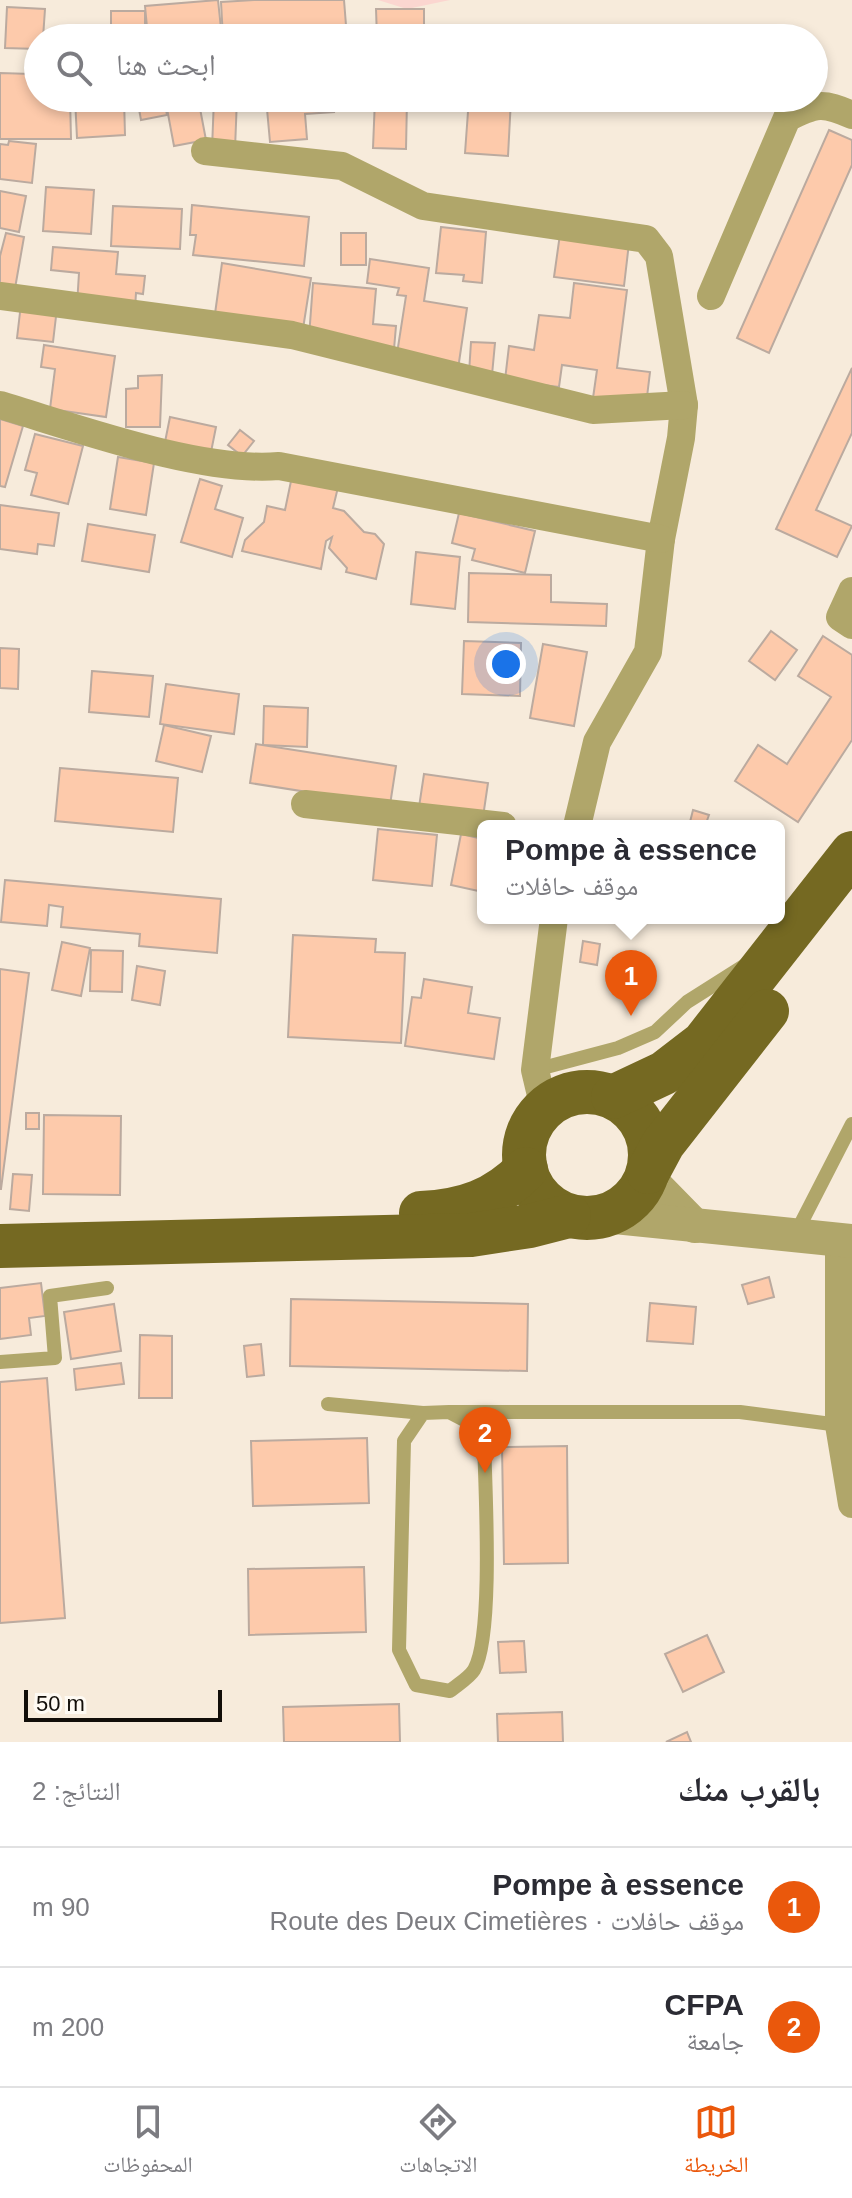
<!DOCTYPE html>
<html lang="ar">
<head>
<meta charset="utf-8">
<style>
	body { margin:0; font-family:Helvetica,"Noto Naskh Arabic",sans-serif; background:#f7f7f7; color:#2b2b33; direction:rtl }
	.scale { position:absolute; left:24px; bottom:20px; width:198px; box-sizing:border-box; padding-left:8px; border:4px solid #120e09; border-top:0; font-size:22px; line-height:28px; white-space:nowrap; color:#120e09; -webkit-text-stroke:6px #fefaf3; paint-order:stroke }
	.you { position:absolute; left:506px; top:664px; width:28px; height:28px; margin:-20px; border:6px solid #fff; border-radius:50%; background:#1a73e8; box-shadow:0 0 0 12px #1a73e833 }
	.badge { display:grid; place-items:center; width:52px; height:52px; border-radius:50%; background:#ea580c; color:#fff; font-size:26px; font-weight:700 }
	.pin { position:absolute; translate:-50% -66px; filter:drop-shadow(0 2px 4px #0008) }
	.pin::after { content:''; position:absolute; top:42px; width:28px; height:24px; background:inherit; clip-path:polygon(0 0,100% 0,50% 100%) }
	.popup { position:absolute; left:477px; top:820px; width:308px; height:104px; box-sizing:border-box; display:grid; place-content:center; border-radius:12px; background:#fff; filter:drop-shadow(0 2px 6px #0005); font-size:26px; white-space:nowrap; color:#7c7c81 }
	.popup b { font-size:30px; color:#2b2b33 }
	.popup::after { content:''; position:absolute; left:50%; top:100%; margin-left:-16px; border:16px solid transparent; border-top-color:#fff }
	.list { margin:0; padding:0; list-style:none }
	h2 { display:flex; justify-content:space-between; align-items:center; height:104px; margin:0; padding:0 32px; font-size:34px }
	h2 small { font-size:26px; font-weight:400; color:#7c7c81 }
	.list li { display:grid; grid-template-columns:52px 1fr auto; gap:24px; align-items:center; box-sizing:border-box; height:120px; padding:0 32px; border-top:2px solid #e1e1e2 }
	.list b { display:block; font-size:30px; white-space:nowrap }
	.list p { margin:0; font-size:26px; white-space:nowrap; color:#7c7c81 }
	.list em { font-size:26px; font-style:normal; color:#7c7c81 }
	.icon { flex:none; width:44px; height:44px; fill:none; stroke:currentColor; stroke-width:2; stroke-linecap:round; stroke-linejoin:round }
	.map { position:relative; flex:none; width:852px; height:1742px; overflow:hidden; direction:ltr }
	.search { position:absolute; background:#fff; box-shadow:0 4px 12px #0003; left:24px; right:24px; top:24px; height:88px; display:flex; align-items:center; gap:20px; box-sizing:border-box; padding:0 28px; border-radius:44px; color:#7c7c81; font-size:30px }
	.sheet { height:344px; background:#fff }
	nav { display:flex; justify-content:space-around; align-items:center; box-sizing:border-box; height:112px; border-top:2px solid #e1e1e2; background:#fff; font-size:22px; color:#7c7c81 }
	nav a { display:grid; justify-items:center; gap:4px }
	nav .on { color:#ea580c }
	.map>svg:first-child { display:block }
	.green { fill:#fbd6d0 }
	.building { fill:#fdcaab; stroke:#bbaa9f; stroke-width:2 }
	.lines { fill:none; stroke-linecap:round; stroke-linejoin:round }
	.service { stroke:#b0a66a; stroke-width:14 }
	.minor { stroke:#b0a66a; stroke-width:28 }
	.tertiary { stroke:#b0a66a; stroke-width:34 }
	.primary { stroke:#756922; stroke-width:44 }
</style>
</head>
<body>
<div class="map">
<svg width="852" height="1742" viewBox="0 0 852 1742">
	<rect width="100%" height="100%" fill="#f7ebdb"/>
	<!-- green -->
	<path class="green" d="M378 0H450L407 9Z"/>
	<!-- building -->
	<g class="building">
		<path d="M218 0 222 38H148L145 6Z"/>
		<path d="M254 0H344L347 38H223L221 2Z"/>
		<path d="M7 7 45 9 43 38H38V49L5 48Z"/>
		<path d="M376 9H424V38H377Z"/>
		<rect x="111" y="11" width="34" height="27"/>
		<path d="M31 54H38V98H70L71 139H0V73L31 74Z"/>
		<path d="M75 98H124L125 135 77 138Z"/>
		<path d="M137 98H164L167 115 141 120Z"/>
		<path d="M165 98H198L206 140 174 146Z"/>
		<path d="M214 98H237L235 149H212Z"/>
		<path d="M266 98H332L334 112 305 114 307 139 270 142Z"/>
		<path d="M469 98 511 99 508 156 465 153Z"/>
		<path d="M375 99 407 100 406 149 373 148Z"/>
		<path d="M829 130 852 140V165L769 353 737 338Z"/>
		<path d="M9 141 36 144 32 183 0 179V144L8 145Z"/>
		<path d="M46 187 94 190 91 234 43 231Z"/>
		<path d="M0 191 26 196 19 232 0 228Z"/>
		<path d="M192 205 309 217 304 266 193 255 196 235H190Z"/>
		<path d="M113 206 182 209 180 249 111 246Z"/>
		<path d="M441 227 486 232 482 283 463 281 464 275 436 273Z"/>
		<path d="M6 233 24 237 14 294 0 292V256Z"/>
		<rect x="341" y="233" width="25" height="32"/>
		<path d="M560 234 629 243 624 286 554 277Z"/>
		<path d="M53 247 118 252 116 274 145 276 143 294 136 293 135 309 77 305 79 273 51 270Z"/>
		<path d="M370 259 429 268 424 301 467 308 458 369 396 360 406 296 397 295 399 288 367 283Z"/>
		<path d="M222 263 311 278 302 335 214 321Z"/>
		<path d="M313 283 376 289 373 324 396 326 394 349 309 337Z"/>
		<path d="M574 283 627 290 617 368 650 372 646 405 593 398 597 370 562 365 559 387 505 380 509 346 534 350 539 315 570 318Z"/>
		<path d="M21 304 57 308 53 342 17 338Z"/>
		<path d="M471 342 495 343 492 375 469 373Z"/>
		<path d="M44 345 115 356 106 417 50 409 55 369 41 367Z"/>
		<path d="M852 368V433L816 510 852 526 837 557 776 529Z"/>
		<path d="M162 375 160 427H126V389L138 388V376Z"/>
		<path d="M170 417 216 427 210 457 164 447Z"/>
		<path d="M0 419 23 426 5 487 0 486Z"/>
		<path d="M240 430 254 441 242 456 228 445Z"/>
		<path d="M35 434 83 446 68 504 31 495 37 473 25 470Z"/>
		<path d="M118 457 154 463 146 515 110 509Z"/>
		<path d="M200 479 222 486 215 509 243 518 232 557 181 542Z"/>
		<path d="M291 481 339 483 333 508 344 511 364 532 375 534 384 544 376 579 346 572 347 568 329 548 332 537 326 541 321 569 242 551 245 540 264 522 267 506 285 510Z"/>
		<path d="M0 505 59 513 54 546 38 544 37 554 0 549Z"/>
		<path d="M459 513 535 531 525 573 472 560 475 549 452 543Z"/>
		<path d="M88 524 155 535 149 572 82 561Z"/>
		<path d="M416 552 460 557 455 609 411 604Z"/>
		<path d="M469 573 551 575V602L607 604 606 626 468 622Z"/>
		<path d="M771 631 797 650 775 680 749 661Z"/>
		<path d="M823 636 852 655V740L798 822 735 781 758 745 787 764 831 697 798 676Z"/>
		<path d="M464 641 521 643 520 696 462 694Z"/>
		<path d="M543 644 587 652 574 726 530 718Z"/>
		<path d="M0 648 19 649 18 689 0 688Z"/>
		<path d="M92 671 153 676 149 717 89 712Z"/>
		<path d="M166 684 239 694 234 734 160 724Z"/>
		<path d="M264 706 308 708 307 747 263 745Z"/>
		<path d="M164 725 211 736 202 772 156 761Z"/>
		<path d="M256 744 396 766 390 805 250 783Z"/>
		<path d="M60 768 178 778 173 832 55 821Z"/>
		<path d="M424 774 488 783 483 817 419 807Z"/>
		<path d="M693 810 709 815 705 826H689Z"/>
		<path d="M378 829 437 835 432 886 373 880Z"/>
		<path d="M461 834 483 839V892L451 885Z"/>
		<path d="M5 880 221 899 217 953 139 946 140 934 61 927 63 907 49 905 47 926 1 922Z"/>
		<path d="M293 935 376 939 375 952 405 953 401 1043 288 1037Z"/>
		<path d="M583 941 600 944 597 965 580 962Z"/>
		<path d="M62 942 90 948 81 996 52 990Z"/>
		<path d="M91 950 123 951 122 992 90 991Z"/>
		<path d="M137 966 165 971 160 1005 132 1000Z"/>
		<path d="M0 969 29 973 1 1189H0Z"/>
		<path d="M424 979 472 987 468 1013 500 1018 494 1059 405 1046 412 997 421 998Z"/>
		<rect x="26" y="1113" width="13" height="16"/>
		<path d="M44 1115 121 1116 120 1195 43 1194Z"/>
		<path d="M13 1174 32 1175 29 1211 10 1209Z"/>
		<path d="M769 1277 774 1297 748 1304 742 1285Z"/>
		<path d="M41 1283 45 1316 29 1318 31 1335 0 1339V1288Z"/>
		<path d="M291 1299 528 1304 527 1371 290 1366Z"/>
		<path d="M650 1303 696 1307 693 1344 647 1341Z"/>
		<path d="M114 1304 121 1351 71 1359 64 1312Z"/>
		<path d="M140 1335 172 1336V1398H139Z"/>
		<path d="M261 1344 264 1375 247 1377 244 1346Z"/>
		<path d="M121 1363 124 1384 76 1390 74 1369Z"/>
		<path d="M47 1378 65 1618 0 1623V1382Z"/>
		<path d="M367 1438 369 1503 253 1506 251 1441Z"/>
		<path d="M567 1446 568 1563 504 1564 502 1447Z"/>
		<path d="M364 1567 366 1632 249 1635 248 1569Z"/>
		<path d="M707 1635 724 1672 683 1692 665 1654Z"/>
		<path d="M524 1641 526 1672 500 1673 498 1642Z"/>
		<path d="M399 1704 400 1742H284L283 1707Z"/>
		<path d="M562 1712 563 1742H498L497 1714Z"/>
		<path d="M687 1732 691 1742H666Z"/>
	</g>
	<g class="lines">
		<!-- service -->
		<g class="service">
			<path d="M535 1070 618 1048 655 1032 687 1002 747 964"/>
			<path d="M795 1235 852 1124"/>
			<path d="M0 1362 55 1358 50 1296 107 1288"/>
			<path d="M328 1404 423 1413"/>
			<path d="M449 1412 474 1425 484 1440C485 1485 494 1636 474 1670 469 1678 457 1685 450 1691L416 1685 399 1650 404 1441 423 1413 449 1412H740L839 1425"/>
		</g>
		<!-- minor -->
		<g class="minor">
			<path d="M205 151 342 166 423 206 646 239 659 256 684 405 681 438 661 539 648 652 597 742 577 826"/>
			<path d="M0 296 292 335 593 410 684 405"/>
			<path d="M711 296 787 118C816 103 823 102 852 115"/>
			<path d="M0 405C77 428 201 473 279 466L661 539"/>
			<path d="M852 591 840 617 852 625"/>
			<path d="M305 804 503 826"/>
			<path d="M544 1108 535 1070 554 918"/>
			<path d="M839 1240V1425L852 1504"/>
		</g>
		<!-- tertiary -->
		<g class="tertiary">
			<path d="M647 1177 695 1226"/>
			<path d="M605 1216 852 1241"/>
		</g>
		<!-- primary -->
		<g class="primary">
			<circle cx="587" cy="1155" r="63"/>
			<path d="M613 1097 664 1073 703 1043 852 853"/>
			<path d="M648 1172 663 1144 767 1011"/>
			<path d="M421 1213C464 1211 496 1200 526 1169"/>
			<path d="M0 1246 471 1235 530 1226 569 1216"/>
		</g>
	</g>
</svg>
<div class="scale">50 m</div>
<div class="you"></div>
<div class="pin badge" style="left:631px;top:1016px">1</div>
<div class="popup"><b>Pompe à essence</b>موقف حافلات</div>
<div class="pin badge" style="left:485px;top:1473px">2</div>
<div class="search"><svg class="icon" aria-label="search" viewBox="0 0 24 24"><circle cx="10" cy="10" r="6"/><path d="M15 15l6 6"/></svg>ابحث هنا</div>
</div>
<section class="sheet">
<h2>بالقرب منك<small>النتائج: 2</small></h2>
<ul class="list">
<li><span class="badge">1</span><div><b>Pompe à essence</b><p>موقف حافلات · Route des Deux Cimetières</p></div><em>90 m</em></li>
<li><span class="badge">2</span><div><b>CFPA</b><p>جامعة</p></div><em>200 m</em></li>
</ul>
</section>
<nav>
<a class="on"><svg class="icon" aria-label="map" viewBox="0 0 24 24"><path d="M3 6l6-2 6 2 6-2v14l-6 2-6-2-6 2zM9 4v14M15 6v14"/></svg>الخريطة</a>
<a><svg class="icon" aria-label="directions" viewBox="0 0 24 24"><path d="M12 3l9 9-9 9-9-9zM9 14v-3h6M13 9l2 2-2 2"/></svg>الاتجاهات</a>
<a><svg class="icon" aria-label="saved" viewBox="0 0 24 24"><path d="M7 4h10v16l-5-4-5 4z"/></svg>المحفوظات</a>
</nav>
</body>
</html>
